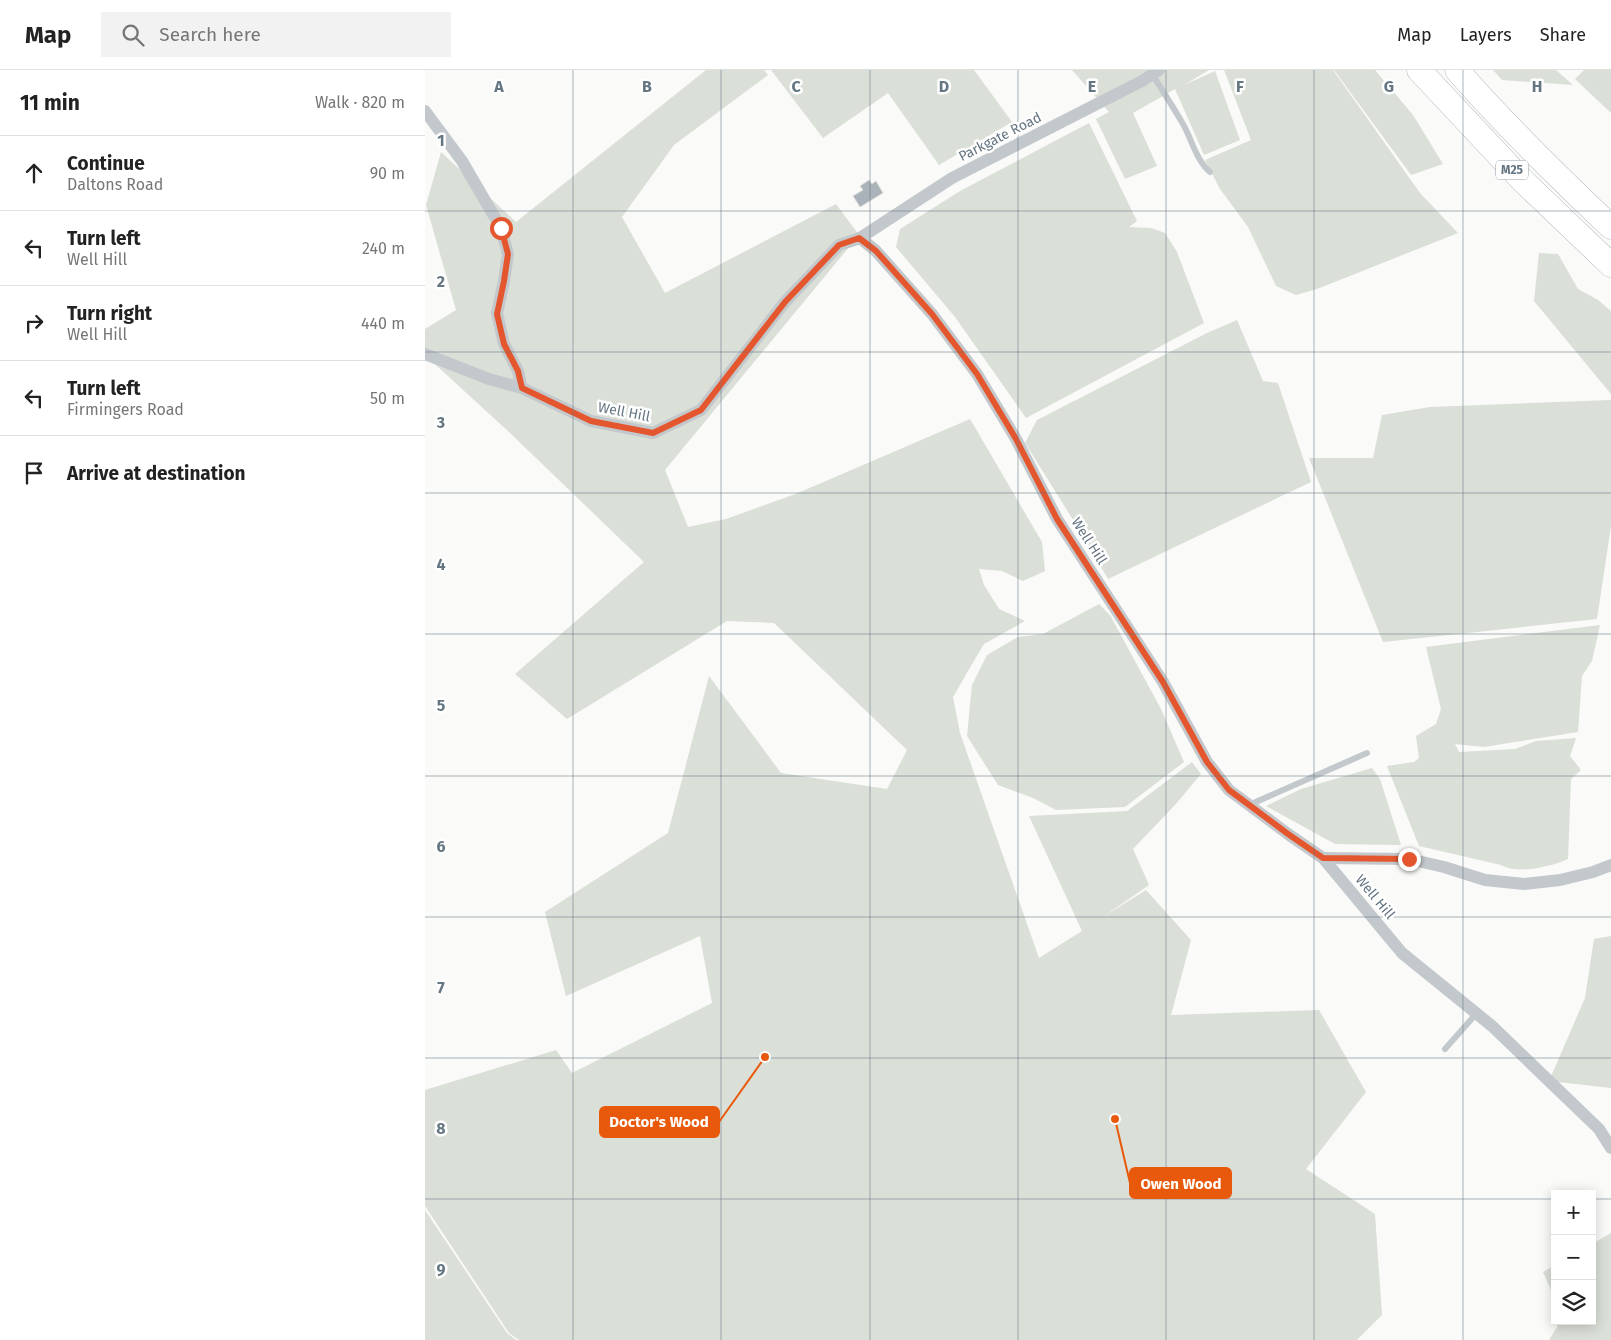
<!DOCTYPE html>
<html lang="en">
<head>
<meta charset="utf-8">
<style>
	body { margin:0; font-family:"Fira Sans",sans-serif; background:#f2f2f2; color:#222 }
	.controls { position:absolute; right:15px; bottom:15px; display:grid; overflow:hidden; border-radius:0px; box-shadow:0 2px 12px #0003 }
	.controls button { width:45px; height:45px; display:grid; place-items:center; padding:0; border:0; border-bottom:1px solid #e0e0e0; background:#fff; color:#222; font:25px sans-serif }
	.stop { position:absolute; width:15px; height:15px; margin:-11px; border:4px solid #e4572e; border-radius:50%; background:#fff }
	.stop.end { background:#e4572e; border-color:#fff; box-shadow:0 1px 5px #0008 }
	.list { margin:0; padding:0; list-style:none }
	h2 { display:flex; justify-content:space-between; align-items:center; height:65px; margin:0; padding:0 20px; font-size:21px }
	h2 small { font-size:16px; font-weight:400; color:#767676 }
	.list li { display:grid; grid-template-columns:32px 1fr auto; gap:15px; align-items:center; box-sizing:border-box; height:75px; padding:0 20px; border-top:1px solid #e0e0e0 }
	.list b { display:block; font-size:19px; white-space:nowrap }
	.list p { margin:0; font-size:16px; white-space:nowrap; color:#767676 }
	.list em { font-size:16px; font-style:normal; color:#767676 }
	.icon { flex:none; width:28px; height:28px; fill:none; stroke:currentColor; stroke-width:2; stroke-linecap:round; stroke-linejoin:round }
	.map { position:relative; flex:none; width:1186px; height:1270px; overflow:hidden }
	header { display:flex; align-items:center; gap:30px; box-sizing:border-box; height:70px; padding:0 25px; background:#fff; border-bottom:1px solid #e0e0e0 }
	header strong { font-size:24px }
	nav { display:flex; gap:28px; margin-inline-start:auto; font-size:18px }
	.search { width:350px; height:45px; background:#f2f2f2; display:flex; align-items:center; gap:12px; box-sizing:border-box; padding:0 18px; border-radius:0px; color:#767676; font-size:19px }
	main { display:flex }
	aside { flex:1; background:#fff }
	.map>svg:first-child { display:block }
	.green { fill:#dadfd7 }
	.building { fill:#aab3b9; stroke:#dcdcda }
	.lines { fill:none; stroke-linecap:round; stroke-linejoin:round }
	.motorway-casing { stroke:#b4b9bd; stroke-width:25 }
	.service { stroke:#c3c8cc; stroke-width:6 }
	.minor { stroke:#c3c8cc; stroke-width:12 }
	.motorway { stroke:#fff; stroke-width:24 }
	.route { stroke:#e4572e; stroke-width:6 }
	.grid { fill:none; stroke:#657683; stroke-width:1; stroke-opacity:0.55 }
	.labels { text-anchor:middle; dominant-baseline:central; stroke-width:5; stroke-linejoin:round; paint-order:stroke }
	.shield { fill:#fff; stroke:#939fa8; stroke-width:1 }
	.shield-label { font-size:12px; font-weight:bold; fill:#657683 }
	.street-label { font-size:14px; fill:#657683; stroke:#fff }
	.grid-label { font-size:16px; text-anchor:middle; font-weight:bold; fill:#657683; stroke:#fff; stroke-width:5; stroke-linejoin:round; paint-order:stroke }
	.leader { fill:none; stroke:#e8590c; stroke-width:2 }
	.callout-dot { fill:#e8590c; stroke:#fff; stroke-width:2 }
	.callout { fill:#e8590c; stroke:#e8590c; stroke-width:2 }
	.callout-label { font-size:15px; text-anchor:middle; font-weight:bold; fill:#fff }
</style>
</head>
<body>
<header>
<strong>Map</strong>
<div class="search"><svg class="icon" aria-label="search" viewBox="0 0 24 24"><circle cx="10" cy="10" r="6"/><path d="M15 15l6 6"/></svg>Search here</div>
<nav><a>Map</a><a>Layers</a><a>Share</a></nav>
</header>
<main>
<aside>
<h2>11 min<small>Walk · 820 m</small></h2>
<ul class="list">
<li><svg class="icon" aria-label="ahead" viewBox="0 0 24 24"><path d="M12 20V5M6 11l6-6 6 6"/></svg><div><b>Continue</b><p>Daltons Road</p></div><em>90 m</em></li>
<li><svg class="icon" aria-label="left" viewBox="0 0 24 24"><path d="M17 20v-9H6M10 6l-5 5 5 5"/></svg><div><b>Turn left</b><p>Well Hill</p></div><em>240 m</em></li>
<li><svg class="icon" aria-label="right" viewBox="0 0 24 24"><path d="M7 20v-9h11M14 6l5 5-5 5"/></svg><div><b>Turn right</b><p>Well Hill</p></div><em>440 m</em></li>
<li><svg class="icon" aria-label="left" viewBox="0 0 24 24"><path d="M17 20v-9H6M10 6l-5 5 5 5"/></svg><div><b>Turn left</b><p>Firmingers Road</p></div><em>50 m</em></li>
<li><svg class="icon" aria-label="arrive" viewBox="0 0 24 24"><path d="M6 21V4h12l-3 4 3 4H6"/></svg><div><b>Arrive at destination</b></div></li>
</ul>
</aside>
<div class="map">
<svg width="1186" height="1270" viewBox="0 0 1186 1270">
	<rect width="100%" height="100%" fill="#fafaf8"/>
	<!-- green -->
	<g class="green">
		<path d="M281 0H339L343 5 249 75 197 147 240 223 411 134 434 165 240 400 263 457 301 449 373 423 545 349 617 472 620 501 598 511 577 501 554 499 559 515 574 539 600 551 559 574 543 601 528 627 535 663 614 888 657 861 604 746 702 741 767 692 776 704 750 735 708 779 724 815 678 847 721 820 766 870 746 945 894 940 941 1022 881 1099 950 1144 957 1245 932 1270H94L84 1263 0 1136V1020L131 980 147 1003 287 933 275 866 141 926 120 842 243 763 284 606 356 703 462 719 482 680 349 553 302 551 142 649 90 604 219 492 84 362 0 285V259L31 240 1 135 16 82 91 152Z"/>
		<path d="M346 0H549L587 52 514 95 463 23 398 68Z"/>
		<path d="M647 0H784L759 15 790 1 815 70 779 85 750 19 708 43 732 96 700 109 671 49 684 42Z"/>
		<path d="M799 0H908L995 123 1033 163 892 219 871 225 851 216 823 157 795 119 780 90 826 70Z"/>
		<path d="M909 0H950L988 45 1018 94 986 105Z"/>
		<path d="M1068 0H1131L1148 15 1077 10Z"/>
		<path d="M1159 0H1186V43L1150 9Z"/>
		<path d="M664 53 712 151 704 157 726 158 740 163 752 182 779 253 601 348 530 247 471 177 475 159 535 121Z"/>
		<path d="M1114 183 1133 184 1153 219 1173 230 1186 241V324L1109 231Z"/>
		<path d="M812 250 838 311 853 313 886 412 683 509 650 453 600 373 612 350 782 263Z"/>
		<path d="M1186 330V456L1172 549 958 572 884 388H948L957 345 1005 337Z"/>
		<path d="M674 534 685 545 736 639 759 692 700 737 631 740 608 728 573 715 542 666 547 615 562 585 593 567 618 564Z"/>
		<path d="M1175 555 1167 591 1157 606 1153 662 1059 677 1030 674 1034 682 1090 679 1111 671 1151 668 1145 686 1156 700 1146 709 1143 789C1127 796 1093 805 1076 795L994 776 962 696 989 692 994 688 991 666 1011 654 1016 639 1001 577Z"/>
		<path d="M947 698 955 709 976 775 910 774 841 736 876 719Z"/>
		<path d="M1186 866V1018L1124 1011 1160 928 1169 869Z"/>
		<path d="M0 1140 82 1263 91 1270H0Z"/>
		<path d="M1186 1163V1270H1124L1132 1257 1133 1251H1167V1174Z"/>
		<path d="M1130 1195V1229L1118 1202Z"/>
	</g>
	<!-- building -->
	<path class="building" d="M444 110 447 114 451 111 458 123 435 137 428 126 438 120 435 116Z"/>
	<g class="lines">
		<!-- motorway casing -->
		<g class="motorway-casing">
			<g id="motorway">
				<path d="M994 0 1097 110 1186 195"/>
				<path d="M1032 0C1080 55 1133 107 1186 157"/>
			</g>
		</g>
		<!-- service -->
		<g class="service">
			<path d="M727 4C738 21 748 37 758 54 767 70 771 90 785 102"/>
			<path d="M824 735 942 683"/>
			<path d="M1020 979 1051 944"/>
		</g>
		<!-- minor -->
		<g class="minor">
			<path d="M0 41 37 91 76 158 83 184 79 211 72 243 79 274 93 301 97 318"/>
			<path d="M435 168 527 108 717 11 734 0"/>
			<path d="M0 284 64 309 97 318 166 351 228 363 276 340 360 232 414 175 435 168 451 181 507 244 552 304 591 369 632 449 738 612 782 692 804 720 863 764 898 788 977 883 1067 956 1174 1059 1186 1078"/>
			<path d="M898 788 984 789 1019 797 1060 810 1099 814 1135 810 1168 802 1186 795"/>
		</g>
		<!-- motorway -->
		<use href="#motorway" class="motorway"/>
	</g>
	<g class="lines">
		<!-- route -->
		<path class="route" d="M76 158 83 184 79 211 72 244 79 274 93 301 97 318 166 351 228 363 276 340 360 232 414 175 434 168 451 181 507 244 552 304 591 369 632 449 738 612 782 692 804 720 863 764 898 788 984 789"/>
	</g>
	<!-- grid -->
	<path class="grid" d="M148 0V1270M296 0V1270M445 0V1270M593 0V1270M741 0V1270M889 0V1270M1038 0V1270M0 141H1186M0 282H1186M0 423H1186M0 564H1186M0 706H1186M0 847H1186M0 988H1186M0 1129H1130M1167 1129H1186"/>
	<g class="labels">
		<!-- shield labels -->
		<rect class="shield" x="1071" y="90.5" width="32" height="19" rx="4"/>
		<g class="shield-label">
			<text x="1087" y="100">M25</text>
		</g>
		<!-- street labels -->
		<g class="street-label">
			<text transform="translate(575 67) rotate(-27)">Parkgate Road</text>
			<text transform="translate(199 342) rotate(11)">Well Hill</text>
			<text transform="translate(664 471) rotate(57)">Well Hill</text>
			<text transform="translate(950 827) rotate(50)">Well Hill</text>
		</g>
	</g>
	<g class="grid-label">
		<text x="74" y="22">A</text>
		<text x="222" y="22">B</text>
		<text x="371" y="22">C</text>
		<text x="519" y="22">D</text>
		<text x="667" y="22">E</text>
		<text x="815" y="22">F</text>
		<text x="964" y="22">G</text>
		<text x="1112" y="22">H</text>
		<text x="16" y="76">1</text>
		<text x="16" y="217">2</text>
		<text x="16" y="358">3</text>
		<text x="16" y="500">4</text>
		<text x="16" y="641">5</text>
		<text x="16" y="782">6</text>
		<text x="16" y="923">7</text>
		<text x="16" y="1064">8</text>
		<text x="16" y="1205">9</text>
	</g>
	<!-- callouts -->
	<path class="leader" d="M340 987L294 1052M690 1049L705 1113"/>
	<g class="callout-dot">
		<circle cx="340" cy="987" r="5"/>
		<circle cx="690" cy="1049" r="5"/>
	</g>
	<g class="callout">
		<rect x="175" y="1037" width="119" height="30" rx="5"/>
		<rect x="705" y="1098" width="101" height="30" rx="5"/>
	</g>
	<g class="callout-label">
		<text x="234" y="1057">Doctor's Wood</text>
		<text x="756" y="1119">Owen Wood</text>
	</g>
</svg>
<div class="controls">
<button>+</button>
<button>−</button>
<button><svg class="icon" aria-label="layers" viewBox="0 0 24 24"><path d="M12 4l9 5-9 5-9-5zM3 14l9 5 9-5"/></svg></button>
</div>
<div class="stop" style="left:76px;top:158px"></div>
<div class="stop end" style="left:984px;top:789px"></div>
</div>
</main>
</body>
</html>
